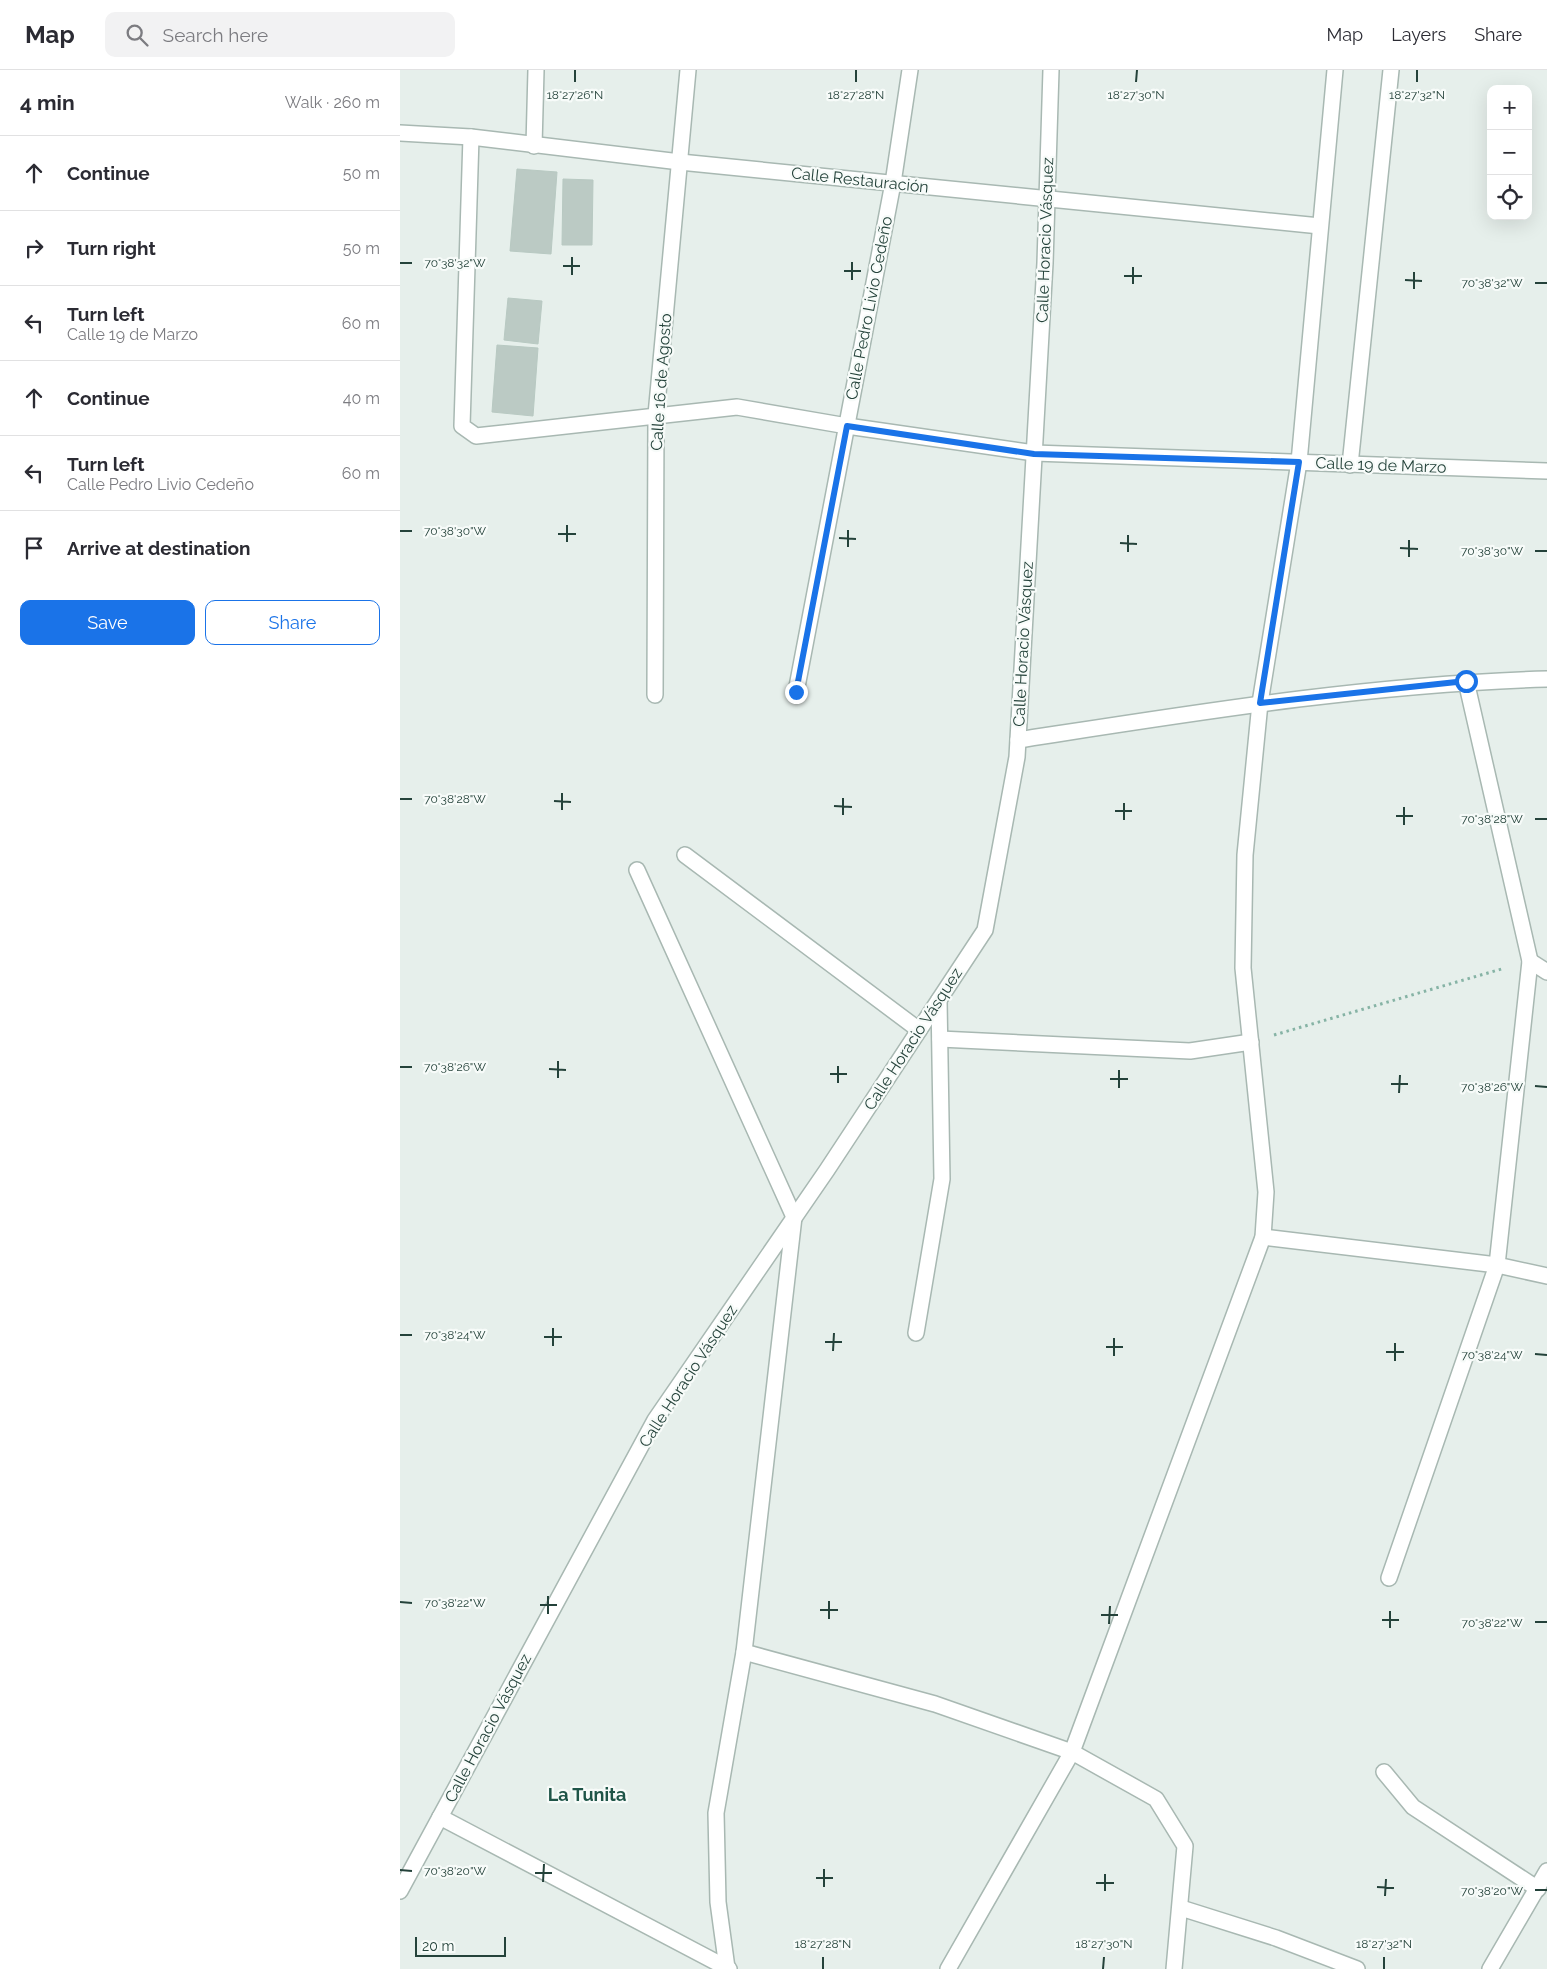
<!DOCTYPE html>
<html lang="en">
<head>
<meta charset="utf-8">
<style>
	body { margin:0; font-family:Raleway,sans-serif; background:#f2f2f3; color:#2b2b33 }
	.controls { position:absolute; right:15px; top:15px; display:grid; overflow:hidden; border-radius:10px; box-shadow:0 5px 20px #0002 }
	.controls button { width:45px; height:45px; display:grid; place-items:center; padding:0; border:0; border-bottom:1px solid #e1e1e2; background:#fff; color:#2b2b33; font:25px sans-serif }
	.scale { position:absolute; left:15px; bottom:12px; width:91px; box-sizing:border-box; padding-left:5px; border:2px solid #24423a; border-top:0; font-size:14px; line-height:18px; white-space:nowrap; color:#24423a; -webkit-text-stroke:4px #f7fbf9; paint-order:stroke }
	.stop { position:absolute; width:15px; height:15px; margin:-11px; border:4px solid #1a73e8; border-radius:50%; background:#fff }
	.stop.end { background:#1a73e8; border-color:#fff; box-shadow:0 1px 5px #0008 }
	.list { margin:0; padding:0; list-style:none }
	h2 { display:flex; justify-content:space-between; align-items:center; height:65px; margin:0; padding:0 20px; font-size:21px }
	h2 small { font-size:16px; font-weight:400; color:#7c7c81 }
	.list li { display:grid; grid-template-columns:32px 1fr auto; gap:15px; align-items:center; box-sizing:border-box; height:75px; padding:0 20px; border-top:1px solid #e1e1e2 }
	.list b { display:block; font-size:19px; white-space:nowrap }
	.list p { margin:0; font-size:16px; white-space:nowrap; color:#7c7c81 }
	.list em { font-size:16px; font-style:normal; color:#7c7c81 }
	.actions { display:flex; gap:10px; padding:15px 20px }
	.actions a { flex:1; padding:11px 0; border:1px solid #1a73e8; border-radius:10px; text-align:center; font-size:18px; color:#1a73e8 }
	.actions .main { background:#1a73e8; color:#fff }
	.icon { flex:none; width:28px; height:28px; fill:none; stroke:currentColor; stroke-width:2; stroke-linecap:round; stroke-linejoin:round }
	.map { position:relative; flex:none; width:1147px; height:1899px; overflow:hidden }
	header { display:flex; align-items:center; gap:30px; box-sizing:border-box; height:70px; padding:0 25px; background:#fff; border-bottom:1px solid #e1e1e2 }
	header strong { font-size:24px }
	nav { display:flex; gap:28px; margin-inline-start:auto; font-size:18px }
	.search { width:350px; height:45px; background:#f2f2f3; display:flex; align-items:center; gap:12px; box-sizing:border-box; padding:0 18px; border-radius:10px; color:#7c7c81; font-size:19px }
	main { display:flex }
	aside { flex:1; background:#fff }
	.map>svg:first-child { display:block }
	.building { fill:#bbcac4; stroke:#b8c9c2 }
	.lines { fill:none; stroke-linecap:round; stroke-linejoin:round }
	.minor-casing { stroke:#a8b8b2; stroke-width:18 }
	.path { stroke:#86b3a5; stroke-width:3; stroke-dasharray:2.5 4; stroke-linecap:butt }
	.minor { stroke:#fff; stroke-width:15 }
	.route { stroke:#1a73e8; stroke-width:6 }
	.ticks { fill:none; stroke:#24423a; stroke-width:2 }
	.labels { text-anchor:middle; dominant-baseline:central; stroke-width:4.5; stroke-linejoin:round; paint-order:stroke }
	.street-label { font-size:16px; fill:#24423a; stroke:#f7fbf9 }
	.neighbourhood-label { font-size:18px; font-weight:bold; fill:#1f5548; stroke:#f7fbf9 }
	.ticks-label { font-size:12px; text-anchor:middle; fill:#24423a; stroke:#f7fbf9; stroke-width:4.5; stroke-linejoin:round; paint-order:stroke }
</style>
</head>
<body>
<header>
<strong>Map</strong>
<div class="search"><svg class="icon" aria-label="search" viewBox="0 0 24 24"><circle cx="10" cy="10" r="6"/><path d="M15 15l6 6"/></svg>Search here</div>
<nav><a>Map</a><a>Layers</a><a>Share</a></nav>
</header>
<main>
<aside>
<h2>4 min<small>Walk · 260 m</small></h2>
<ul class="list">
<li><svg class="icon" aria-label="ahead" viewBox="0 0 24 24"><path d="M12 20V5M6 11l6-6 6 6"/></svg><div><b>Continue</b></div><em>50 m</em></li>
<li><svg class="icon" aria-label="right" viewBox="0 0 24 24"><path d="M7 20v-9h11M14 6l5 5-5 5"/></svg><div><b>Turn right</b></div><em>50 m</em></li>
<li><svg class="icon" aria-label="left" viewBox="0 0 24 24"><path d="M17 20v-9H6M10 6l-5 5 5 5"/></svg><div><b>Turn left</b><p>Calle 19 de Marzo</p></div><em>60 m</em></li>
<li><svg class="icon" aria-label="ahead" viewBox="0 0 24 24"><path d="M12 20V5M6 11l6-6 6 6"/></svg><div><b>Continue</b></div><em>40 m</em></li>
<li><svg class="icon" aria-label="left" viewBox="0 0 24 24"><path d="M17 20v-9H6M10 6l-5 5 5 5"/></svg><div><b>Turn left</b><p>Calle Pedro Livio Cedeño</p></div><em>60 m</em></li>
<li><svg class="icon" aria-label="arrive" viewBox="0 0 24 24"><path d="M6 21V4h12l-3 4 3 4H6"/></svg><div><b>Arrive at destination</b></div></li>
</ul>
<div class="actions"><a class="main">Save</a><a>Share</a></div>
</aside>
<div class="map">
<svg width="1147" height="1899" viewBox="0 0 1147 1899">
	<rect width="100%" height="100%" fill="#e6efeb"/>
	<!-- building -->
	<g class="building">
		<path d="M117 99 157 102 151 184 110 181Z"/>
		<path d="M163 109 193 110 192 175H162Z"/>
		<path d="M108 228 142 231 138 274 104 270Z"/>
		<path d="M97 275 138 278 133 346 92 342Z"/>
	</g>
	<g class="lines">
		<!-- minor casing -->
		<g class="minor-casing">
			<g id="minor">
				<path d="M0 63 71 67 280 92 920 156"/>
				<path d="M71 67 62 356 76 366 337 337 447 356 634 383 1147 401"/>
				<path d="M134 76 136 0"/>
				<path d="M950 395 991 0"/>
				<path d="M396 622 493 113 510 0"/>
				<path d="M255 625 256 345 288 0"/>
				<path d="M618 670C793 643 969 614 1147 609"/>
				<path d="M285 785 519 960"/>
				<path d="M237 800 394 1147 344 1582 316 1743 318 1832 327 1898"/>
				<path d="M1130 891 1147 902"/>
				<path d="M540 969 790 981 851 972"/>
				<path d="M863 1167 1097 1195 1147 1206"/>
				<path d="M516 1263 542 1109 539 930"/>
				<path d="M989 1508 1097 1195 1130 891 1066 611"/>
				<path d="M344 1582 535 1634 672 1682 756 1729 785 1776 774 1899"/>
				<path d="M984 1702 1013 1737 1138 1819"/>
				<path d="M40 1747 329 1899"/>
				<path d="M0 1821 255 1350 427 1100 585 860 617 687 645 193 651 0"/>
				<path d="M781 1838 876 1868 957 1899"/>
				<path d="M548 1899 672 1682 863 1167 866 1122 843 898 845 785 860 633 899 392 935 0"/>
				<path d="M1090 1899 1147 1801"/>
			</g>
		</g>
		<!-- path -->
		<path class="path" d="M874 965 1105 898"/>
		<!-- minor -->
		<use href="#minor" class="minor"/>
	</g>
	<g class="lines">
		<!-- route -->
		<path class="route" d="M396 622 447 356 634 384 899 392 860 633 1066 611"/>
	</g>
	<!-- ticks -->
	<path class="ticks" d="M175 12V0M456 12V0M736 12 737 0M1017 12V0M0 193H12M163 196H180M444 201H461M172 205V187M724 206H742M452 210V192M1005 210 1022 211M1135 213H1147M733 214V197M1014 219V202M0 461H12M158 464H176M439 468 456 469M167 472V455M720 473 737 474M448 477V460M1000 478 1018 479M1135 481H1147M728 482V465M1009 487V470M0 729H12M154 731 171 732M434 736 452 737M162 740V723M715 741H732M443 745V728M996 746H1013M1135 749H1147M724 750V733M1004 755V737M0 997H12M149 999 166 1000M430 1004H447M158 1008V991M710 1009H728M438 1013V996M991 1014H1008M1135 1016 1147 1017M719 1018V1000M999 1023 1000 1005M0 1265H12M144 1267H162M425 1272H442M153 1276V1258M706 1277H723M433 1281 434 1263M986 1282H1004M1135 1284 1147 1285M714 1286V1268M995 1291V1273M0 1532 12 1533M140 1535H157M420 1540H438M148 1544V1526M701 1545H718M429 1549V1531M982 1550H999M1135 1552H1147M709 1554 710 1536M990 1558V1541M0 1800 12 1801M135 1803H152M416 1808H433M143 1812 144 1794M696 1813H714M424 1817V1799M977 1817 994 1818M1135 1820H1147M705 1821V1804M985 1826 986 1809M423 1899V1887M703 1899 704 1887M984 1899V1887"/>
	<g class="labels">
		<!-- street labels -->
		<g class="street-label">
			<text transform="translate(460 110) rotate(6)">Calle Restauración</text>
			<text transform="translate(645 170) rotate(-88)">Calle Horacio Vásquez</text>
			<text transform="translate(469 238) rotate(-79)">Calle Pedro Livio Cedeño</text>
			<text transform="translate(261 312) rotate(-86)">Calle 16 de Agosto</text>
			<text transform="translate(981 395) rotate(2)">Calle 19 de Marzo</text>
			<text transform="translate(623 574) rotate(-87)">Calle Horacio Vásquez</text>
			<text transform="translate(513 969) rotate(-57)">Calle Horacio Vásquez</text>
			<text transform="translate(288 1306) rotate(-57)">Calle Horacio Vásquez</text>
			<text transform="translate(88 1658) rotate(-62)">Calle Horacio Vásquez</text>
		</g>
		<!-- neighbourhood labels -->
		<g class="neighbourhood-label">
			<text x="187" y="1724">La Tunita</text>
		</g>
	</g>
	<g class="ticks-label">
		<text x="175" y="29">18°27'26"N</text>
		<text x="456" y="29">18°27'28"N</text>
		<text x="736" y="29">18°27'30"N</text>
		<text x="1017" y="29">18°27'32"N</text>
		<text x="55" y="197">70°38'32"W</text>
		<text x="1092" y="217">70°38'32"W</text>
		<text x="55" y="465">70°38'30"W</text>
		<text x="1092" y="485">70°38'30"W</text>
		<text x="55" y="733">70°38'28"W</text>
		<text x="1092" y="753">70°38'28"W</text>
		<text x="55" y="1001">70°38'26"W</text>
		<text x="1092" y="1021">70°38'26"W</text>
		<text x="55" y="1269">70°38'24"W</text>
		<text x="1092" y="1289">70°38'24"W</text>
		<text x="55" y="1537">70°38'22"W</text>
		<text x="1092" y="1557">70°38'22"W</text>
		<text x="55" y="1805">70°38'20"W</text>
		<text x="1092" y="1825">70°38'20"W</text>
		<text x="423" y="1878">18°27'28"N</text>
		<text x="704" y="1878">18°27'30"N</text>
		<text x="984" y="1878">18°27'32"N</text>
	</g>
</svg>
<div class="controls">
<button>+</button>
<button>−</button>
<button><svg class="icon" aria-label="locate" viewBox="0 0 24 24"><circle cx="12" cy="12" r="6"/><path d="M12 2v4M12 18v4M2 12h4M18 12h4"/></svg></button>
</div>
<div class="scale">20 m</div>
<div class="stop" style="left:1066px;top:611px"></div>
<div class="stop end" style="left:396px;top:622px"></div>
</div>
</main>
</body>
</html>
